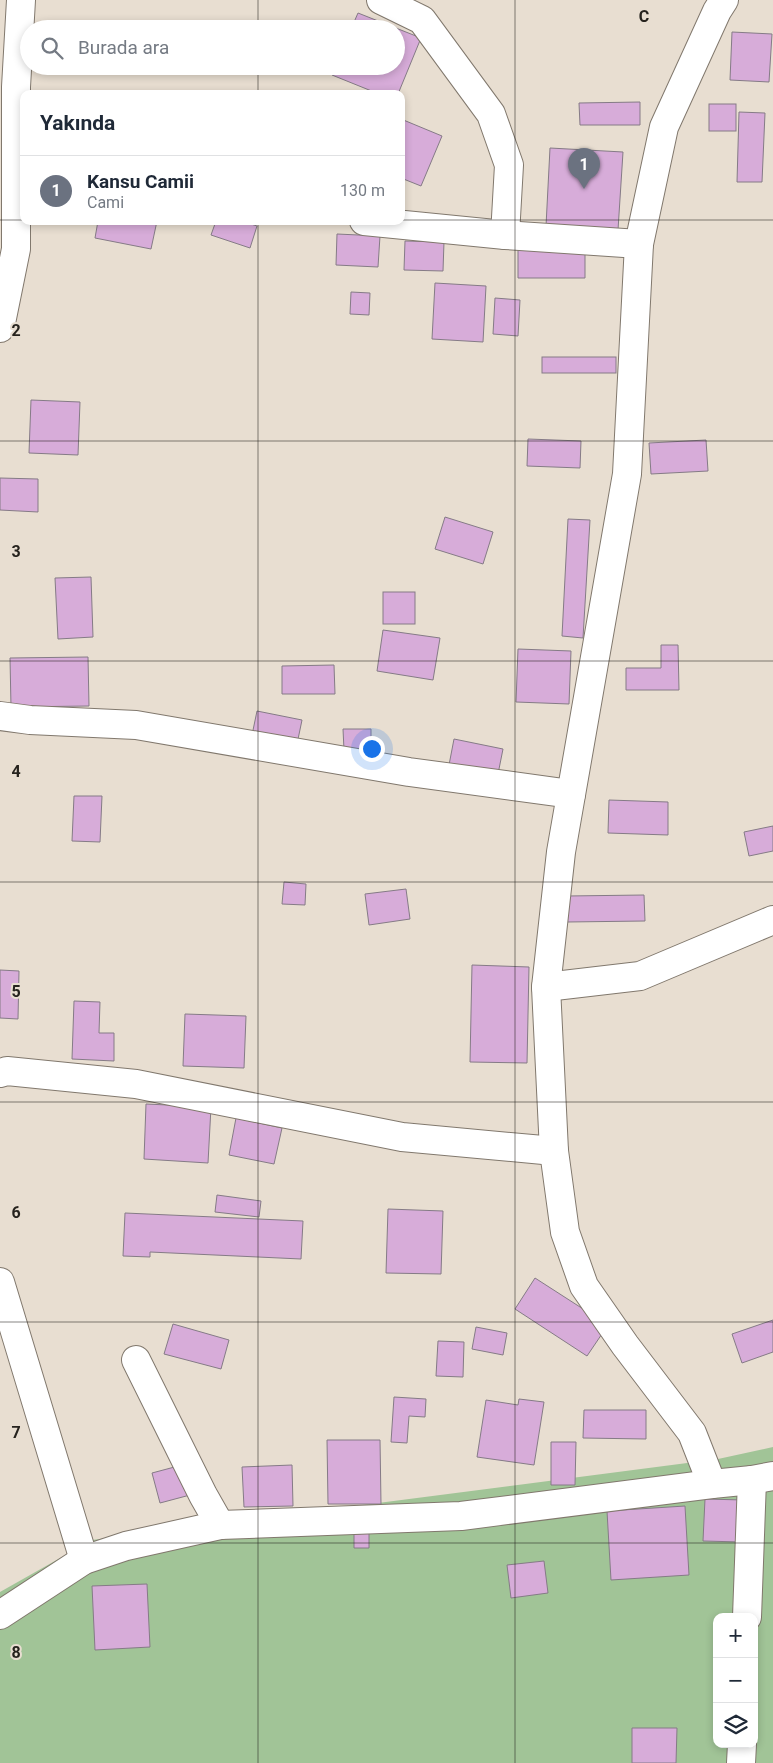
<!DOCTYPE html>
<html lang="tr">
<head>
<meta charset="utf-8">
<style>
	body { margin:0; font-family:Roboto,sans-serif; background:#f2f2f3; color:#1f2937 }
	.controls { position:absolute; right:15px; bottom:15px; display:grid; overflow:hidden; border-radius:10px; box-shadow:0 2px 8px #0003 }
	.controls button { width:45px; height:45px; display:grid; place-items:center; padding:0; border:0; border-bottom:1px solid #e0e1e3; background:#fff; color:#1f2937; font:25px sans-serif }
	.you { position:absolute; left:371px; top:748px; width:18px; height:18px; margin:-12px; border:4px solid #fff; border-radius:50%; background:#1a73e8; box-shadow:0 0 0 8px #1a73e833 }
	.badge { display:grid; place-items:center; width:32px; height:32px; border-radius:50%; background:#db2777; color:#fff; font-size:16px; font-weight:700 }
	.pin { position:absolute; translate:-50% -41px; filter:drop-shadow(0 1px 2px #0008) }
	.pin::after { content:''; position:absolute; top:26px; width:18px; height:15px; background:inherit; clip-path:polygon(0 0,100% 0,50% 100%) }
	.list { margin:0; padding:0; list-style:none }
	h2 { display:flex; justify-content:space-between; align-items:center; height:65px; margin:0; padding:0 20px; font-size:21px }
	h2 small { font-size:16px; font-weight:400; color:#747a83 }
	.list li { display:grid; grid-template-columns:32px 1fr auto; gap:15px; align-items:center; box-sizing:border-box; height:70px; padding:0 20px; border-top:1px solid #e0e1e3 }
	.list b { display:block; font-size:19px; white-space:nowrap }
	.list p { margin:0; font-size:16px; white-space:nowrap; color:#747a83 }
	.list em { font-size:16px; font-style:normal; color:#747a83 }
	.icon { flex:none; width:28px; height:28px; fill:none; stroke:currentColor; stroke-width:2; stroke-linecap:round; stroke-linejoin:round }
	.map { position:relative; flex:none; width:773px; height:1763px; overflow:hidden }
	.search { position:absolute; background:#fff; box-shadow:0 2px 8px #0003; left:20px; top:20px; width:385px; height:55px; display:flex; align-items:center; gap:12px; box-sizing:border-box; padding:0 18px; border-radius:28px; color:#747a83; font-size:19px }
	.panel { position:absolute; background:#fff; box-shadow:0 2px 8px #0003; left:20px; top:90px; width:385px; height:135px; border-radius:10px }
	.map>svg:first-child { display:block }
	.green { fill:#a1c497; fill-rule:evenodd }
	.building { fill:#d7acd9; stroke:#857b86 }
	.lines { fill:none; stroke-linecap:round; stroke-linejoin:round }
	.minor-casing { stroke:#81786d; stroke-width:30 }
	.minor { stroke:#fff; stroke-width:28 }
	.grid { fill:none; stroke:#26231e; stroke-width:1; stroke-opacity:0.55 }
	.grid-label { font-size:16px; text-anchor:middle; font-weight:bold; fill:#26231e; stroke:#e8ded1; stroke-width:4; stroke-linejoin:round; paint-order:stroke }
</style>
</head>
<body>
<div class="map">
<svg width="773" height="1763" viewBox="0 0 773 1763">
	<rect width="100%" height="100%" fill="#e8ded1"/>
	<!-- green -->
	<path class="green" d="M773 1447V1763H0V1592L92 1540 718 1459ZM717 1617H754V1744H717Z"/>
	<!-- building -->
	<g class="building">
		<path d="M358 13 421 38 398 94H379L332 75 336 66H396V29H351Z"/>
		<path d="M732 32 772 34 769 82 730 80Z"/>
		<path d="M640 102V125H580L579 103Z"/>
		<rect x="709" y="104" width="27" height="27"/>
		<path d="M739 112 765 113 762 182H737Z"/>
		<path d="M401 119 442 136 421 186 401 178Z"/>
		<path d="M550 148 623 152 618 230 546 226Z"/>
		<path d="M98 221H157L151 249 95 238Z"/>
		<path d="M216 221H242L257 226 250 248 211 235Z"/>
		<path d="M337 234 380 236 378 267 336 265Z"/>
		<path d="M405 241 444 242 443 271 404 270Z"/>
		<path d="M518 249 585 250V278H518Z"/>
		<path d="M435 283 486 286 483 342 432 339Z"/>
		<path d="M351 292 370 293 369 315 350 314Z"/>
		<path d="M495 298 520 300 518 336 493 334Z"/>
		<rect x="542" y="357" width="74" height="16"/>
		<path d="M31 400 80 402 78 455 29 453Z"/>
		<path d="M528 439 581 441 580 468 527 466Z"/>
		<path d="M706 440 708 471 651 474 649 443Z"/>
		<path d="M0 478 38 479V512L0 510Z"/>
		<path d="M445 517 493 532 483 564 435 549Z"/>
		<path d="M568 519 590 520 583 638 562 636Z"/>
		<path d="M91 577 93 637 58 639 55 578Z"/>
		<rect x="383" y="592" width="32" height="32"/>
		<path d="M383 630 440 638 433 680 377 671Z"/>
		<path d="M661 645H678L679 690H626V668H661Z"/>
		<path d="M518 649 571 651 569 704 516 702Z"/>
		<path d="M88 657 89 706 11 707 10 658Z"/>
		<path d="M334 665 335 694H282V666Z"/>
		<path d="M257 711 302 720 297 744 252 735Z"/>
		<path d="M343 729H371V750H344Z"/>
		<path d="M454 739 503 749 498 774 449 765Z"/>
		<path d="M74 796H102L100 842 72 841Z"/>
		<path d="M609 800 668 802V835L608 833Z"/>
		<path d="M773 826V851L749 856 744 832Z"/>
		<path d="M284 882 306 884 305 905 282 904Z"/>
		<path d="M406 889 410 919 369 925 365 894Z"/>
		<path d="M644 895 645 921 567 922V896Z"/>
		<path d="M472 965 529 967 527 1063 470 1062Z"/>
		<path d="M0 970 19 971 18 1019 0 1018Z"/>
		<path d="M74 1001 100 1002 99 1033H114V1061L72 1059Z"/>
		<path d="M185 1014 246 1016 244 1068 183 1066Z"/>
		<path d="M146 1104 211 1107 208 1163 144 1159Z"/>
		<path d="M236 1118 282 1128 274 1164 229 1155Z"/>
		<path d="M217 1195 261 1201 259 1217 215 1212Z"/>
		<path d="M388 1209 443 1211 441 1274 386 1273Z"/>
		<path d="M125 1213 303 1221 301 1259 150 1252V1257L123 1256Z"/>
		<path d="M535 1278 608 1325 587 1356 515 1309Z"/>
		<path d="M773 1320V1352L742 1363 732 1334Z"/>
		<path d="M173 1324 229 1340 221 1369 164 1354Z"/>
		<path d="M476 1327 507 1333 503 1355 472 1349Z"/>
		<path d="M438 1341 464 1342 463 1377 436 1376Z"/>
		<path d="M394 1397 426 1399 425 1417 409 1416 407 1443 391 1442Z"/>
		<path d="M519 1399 544 1402 534 1465 477 1457 486 1400 518 1405Z"/>
		<path d="M584 1410H646V1439L583 1438Z"/>
		<path d="M327 1440H380L381 1504H328Z"/>
		<path d="M551 1442H576L575 1485H551Z"/>
		<path d="M182 1465 190 1495 160 1503 152 1473Z"/>
		<path d="M292 1465 293 1506 244 1507 242 1467Z"/>
		<path d="M705 1499 743 1500 741 1542 703 1541Z"/>
		<path d="M685 1506 689 1575 611 1580 607 1511Z"/>
		<path d="M369 1533V1548H354V1534Z"/>
		<path d="M544 1561 548 1593 511 1598 507 1565Z"/>
		<path d="M147 1584 150 1647 95 1650 92 1586Z"/>
		<path d="M632 1728H677L676 1763H632Z"/>
	</g>
	<g class="lines">
		<!-- minor casing -->
		<g class="minor-casing">
			<g id="minor">
				<path d="M381 0 422 20 491 114 509 165 505 235"/>
				<path d="M364 221 505 235 639 244"/>
				<path d="M0 328 16 249V87L21 0"/>
				<path d="M0 716 30 720 136 725 409 772 571 794"/>
				<path d="M546 987 640 976 773 920"/>
				<path d="M0 1073 7 1071 136 1084 402 1137 554 1151"/>
				<path d="M0 1282 84 1560"/>
				<path d="M136 1360 203 1495 220 1525"/>
				<path d="M712 1484 692 1433 625 1345 584 1286 565 1232 554 1151 546 987 561 852 627 474 639 244 664 127 717 11 724 0"/>
				<path d="M0 1615 84 1560 126 1546 220 1525 461 1516 712 1484 752 1480 773 1476"/>
				<path d="M747 1617 752 1480"/>
				<path d="M741 1763 742 1744"/>
			</g>
		</g>
		<!-- minor -->
		<use href="#minor" class="minor"/>
	</g>
	<!-- grid -->
	<path class="grid" d="M258 0V29M515 0V1763M258 66V94M0 220H24M401 220H773M258 221V1763M0 441H773M0 661H773M0 882H773M0 1102H773M0 1322H773M0 1543H773"/>
	<g class="grid-label">
		<text x="644" y="22">C</text>
		<text x="16" y="336">2</text>
		<text x="16" y="557">3</text>
		<text x="16" y="777">4</text>
		<text x="16" y="997">5</text>
		<text x="16" y="1218">6</text>
		<text x="16" y="1438">7</text>
		<text x="16" y="1658">8</text>
	</g>
</svg>
<div class="controls">
<button>+</button>
<button>−</button>
<button><svg class="icon" aria-label="layers" viewBox="0 0 24 24"><path d="M12 4l9 5-9 5-9-5zM3 14l9 5 9-5"/></svg></button>
</div>
<div class="you"></div>
<div class="pin badge" style="left:584px;top:189px;background:#6b7280">1</div>
<div class="search"><svg class="icon" aria-label="search" viewBox="0 0 24 24"><circle cx="10" cy="10" r="6"/><path d="M15 15l6 6"/></svg>Burada ara</div>
<section class="panel">
<h2>Yakında<small></small></h2>
<ul class="list">
<li><span class="badge" style="background:#6b7280">1</span><div><b>Kansu Camii</b><p>Cami</p></div><em>130 m</em></li>
</ul>
</section>
</div>
</body>
</html>
